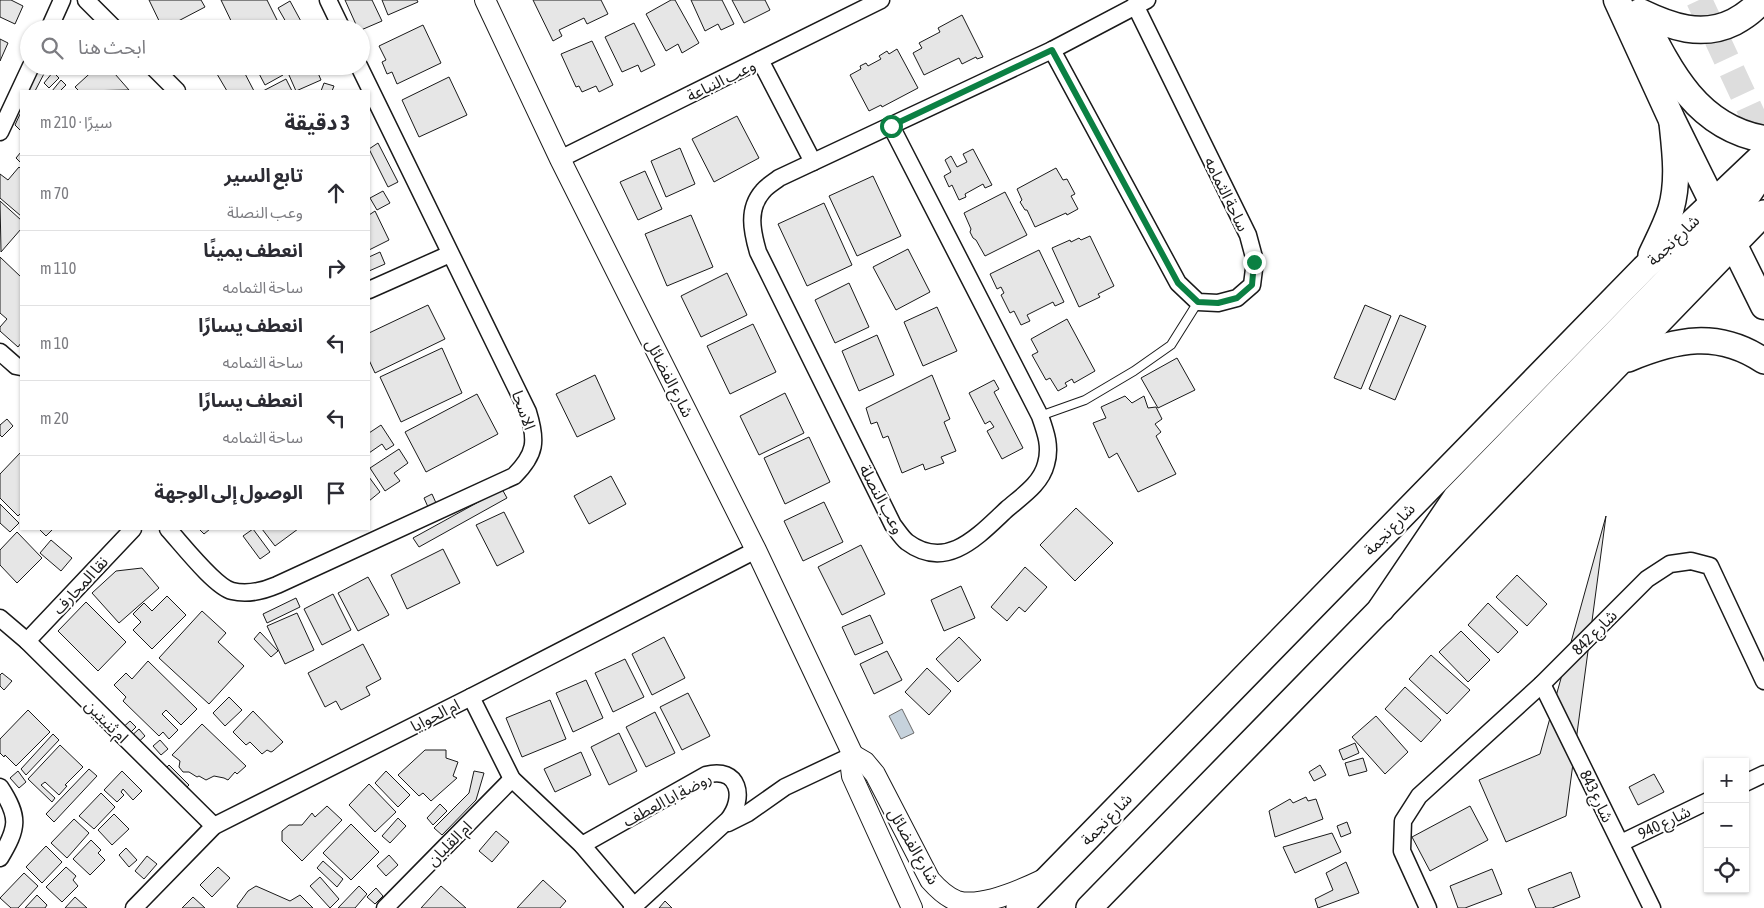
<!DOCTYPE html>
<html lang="ar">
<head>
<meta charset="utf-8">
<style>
	body { margin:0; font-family:"Asap Condensed","Noto Sans Arabic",sans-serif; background:#f2f2f3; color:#2b2b33; direction:rtl }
	.controls { position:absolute; right:15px; bottom:15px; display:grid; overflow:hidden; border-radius:0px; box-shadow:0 1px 4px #0004 }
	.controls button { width:45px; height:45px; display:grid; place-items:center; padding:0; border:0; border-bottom:1px solid #e1e1e2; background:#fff; color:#2b2b33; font:25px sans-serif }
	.stop { position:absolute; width:15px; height:15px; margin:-11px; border:4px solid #0b8043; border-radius:50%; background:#fff }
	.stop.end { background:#0b8043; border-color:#fff; box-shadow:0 1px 5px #0008 }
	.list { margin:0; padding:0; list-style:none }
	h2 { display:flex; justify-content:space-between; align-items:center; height:65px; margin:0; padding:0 20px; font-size:21px }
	h2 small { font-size:16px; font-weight:400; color:#7c7c81 }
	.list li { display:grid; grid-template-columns:32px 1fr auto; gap:15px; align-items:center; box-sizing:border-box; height:75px; padding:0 20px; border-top:1px solid #e1e1e2 }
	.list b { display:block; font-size:19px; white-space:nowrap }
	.list p { margin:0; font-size:16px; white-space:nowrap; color:#7c7c81 }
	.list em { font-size:16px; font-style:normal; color:#7c7c81 }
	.icon { flex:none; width:28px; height:28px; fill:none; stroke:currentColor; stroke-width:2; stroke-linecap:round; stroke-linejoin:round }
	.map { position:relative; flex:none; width:1764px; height:908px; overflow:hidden; direction:ltr }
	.search { position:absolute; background:#fff; box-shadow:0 1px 4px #0004; left:20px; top:20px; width:350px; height:55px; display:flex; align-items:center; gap:12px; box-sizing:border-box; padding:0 18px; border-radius:28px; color:#7c7c81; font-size:19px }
	.panel { position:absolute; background:#fff; box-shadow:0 1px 4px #0004; left:20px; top:90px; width:350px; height:440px; border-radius:0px; direction:rtl }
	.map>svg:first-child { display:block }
	.water { fill:#c6d2dc; stroke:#6a6a6a }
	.building { fill:#e6e6e6; stroke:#1a1a1a }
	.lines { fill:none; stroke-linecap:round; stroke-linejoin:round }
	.trunk-tunnel { stroke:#ddd; stroke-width:26; stroke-dasharray:26 13; stroke-linecap:butt }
	.service-casing { stroke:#1a1a1a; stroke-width:10 }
	.minor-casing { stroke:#1a1a1a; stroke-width:19 }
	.tertiary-casing { stroke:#1a1a1a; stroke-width:22 }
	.primary-casing { stroke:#1a1a1a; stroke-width:28 }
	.trunk-casing { stroke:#1a1a1a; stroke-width:29 }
	.service { stroke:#fff; stroke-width:8 }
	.minor { stroke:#fff; stroke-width:16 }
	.tertiary { stroke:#fff; stroke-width:20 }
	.primary { stroke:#fff; stroke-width:25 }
	.trunk { stroke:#fff; stroke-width:26 }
	.route { stroke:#0b8043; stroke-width:6 }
	.labels { text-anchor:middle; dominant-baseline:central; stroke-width:4; stroke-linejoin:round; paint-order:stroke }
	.street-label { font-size:16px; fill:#1a1a1a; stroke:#fff }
</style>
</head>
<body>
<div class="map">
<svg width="1764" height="908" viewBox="0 0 1764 908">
	<rect width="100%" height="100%" fill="#fff"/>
	<!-- water -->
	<path class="water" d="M902 709 914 733 901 739 889 716Z"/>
	<!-- building -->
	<g class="building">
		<path d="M0 0H11L23 6 15 24 0 17Z"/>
		<path d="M149 0H201L205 7 163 29Z"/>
		<path d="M221 0H267L278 22 265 29H235Z"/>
		<path d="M345 0H372L382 21 361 30V29H358Z"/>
		<path d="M382 0H417L418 2 388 15Z"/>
		<path d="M533 0H601L608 14 587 24 584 18 559 30 562 36 553 41Z"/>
		<path d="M671 0H675L699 43 682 53 678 44 666 51 646 14Z"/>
		<path d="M691 0H722L734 24 721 30 718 24 705 31Z"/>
		<path d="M732 0H765L770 10 744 23Z"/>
		<path d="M290 1 303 25 296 29H290L278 8Z"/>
		<path d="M962 15 983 57 977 59 976 57 962 64 959 58 924 75 913 53 922 48 919 43 940 32 938 28Z"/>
		<path d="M634 23 655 65 641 72 638 65 622 72 605 37Z"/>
		<path d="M423 25 441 63 397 84 392 72 387 74 382 62 386 60 379 46Z"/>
		<path d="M0 39 8 43 0 61Z"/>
		<path d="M592 41 613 85 599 92 596 86 582 92 579 86 576 87 561 54Z"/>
		<path d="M897 49 918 88 882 107 881 105 869 111 850 75 861 69 860 66 866 63 868 66 881 59 879 56 887 51 889 54Z"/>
		<path d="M37 66 47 68 35 91H30L25 89Z"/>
		<path d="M98 66H108L129 90 79 91 75 87Z"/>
		<path d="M231 66H241L254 91H227L217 74Z"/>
		<path d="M255 66H279L283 75 265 85Z"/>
		<path d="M285 66H315L321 80 296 91Z"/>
		<path d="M53 72 59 78 49 88 44 83Z"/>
		<path d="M449 77 467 115 419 137 402 100Z"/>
		<path d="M286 79 292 91H263Z"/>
		<path d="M61 80 66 85 60 91H52Z"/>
		<path d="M324 83 334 86 332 91H321Z"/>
		<path d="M21 112V131L15 125Z"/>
		<path d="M737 116 759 158 714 182 692 139Z"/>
		<path d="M378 143 398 182 388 187 369 149Z"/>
		<path d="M680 148 695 184 666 197 651 161Z"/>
		<path d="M973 149 992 185 985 188 983 184 965 194 966 197 959 200 952 185 949 187 944 176 951 172 945 160 951 156 957 167 967 162 963 154Z"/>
		<path d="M21 152V163L16 158Z"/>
		<path d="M19 167 21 169V216L0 198V174L8 180Z"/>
		<path d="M1056 168 1063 180 1067 179 1075 194 1071 196 1078 209 1067 215 1066 213 1035 227 1027 210H1025L1020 202 1022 200 1017 189Z"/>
		<path d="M645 171 662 209 638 220 620 182Z"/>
		<path d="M873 176 901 236 857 256 829 196Z"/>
		<path d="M383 191 390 203 377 210 370 198Z"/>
		<path d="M1005 192 1027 235 985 256 976 240 973 238 970 232 971 229 964 213Z"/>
		<path d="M0 201 21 220V229L1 252Z"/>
		<path d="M824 203 852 265 807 286 778 224Z"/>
		<path d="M375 211 389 240 369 250V215Z"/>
		<path d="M691 215 713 267 667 286 645 234Z"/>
		<path d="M1090 236 1114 286 1098 294 1100 297 1079 307 1052 248 1070 240 1071 242 1079 238 1081 240Z"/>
		<path d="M908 249 930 292 896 310 873 267Z"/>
		<path d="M1039 250 1064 302 1055 306 1053 302 1027 315 1030 321 1021 325 1014 311 1010 313 1001 295 1004 293 1001 287 997 289 990 274Z"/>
		<path d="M380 252 385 264 369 271V257Z"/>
		<path d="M0 257 21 277V343L18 347 0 331V327L7 319 0 313Z"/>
		<path d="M727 273 747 315 701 337 681 296Z"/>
		<path d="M849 283 869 327 835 343 815 300Z"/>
		<path d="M428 305 445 339 375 373 369 360V333Z"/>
		<path d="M1365 305 1391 316 1361 389 1334 378Z"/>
		<path d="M937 307 957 351 923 366 904 322Z"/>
		<path d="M1400 315 1426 326 1395 400 1369 389Z"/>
		<path d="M1067 319 1095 371 1074 383 1072 379 1065 383 1067 386 1058 391 1050 378 1046 380 1032 355 1038 352 1031 339Z"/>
		<path d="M753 324 776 372 730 394 707 346Z"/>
		<path d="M877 335 894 375 859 391 842 351Z"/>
		<path d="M442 348 462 393 401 422 380 377Z"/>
		<path d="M1177 358 1195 390 1158 408 1141 378Z"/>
		<path d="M595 375 615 419 577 437 556 394Z"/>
		<path d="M932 375 950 419 944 422 956 451 941 457 944 463 925 470 923 464 902 473 888 436 883 438 877 422 871 424 866 408Z"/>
		<path d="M994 380 999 389 994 392 1023 448 1002 459 987 431 994 427 990 421 985 424 969 393Z"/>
		<path d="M785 393 804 433 759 455 740 416Z"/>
		<path d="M477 394 498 434 426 472 405 432Z"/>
		<path d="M1125 396 1132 403 1144 396 1148 408 1156 407 1162 419 1155 424 1161 432 1156 436 1176 474 1138 492 1117 453 1109 458 1093 423 1106 418 1101 407Z"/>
		<path d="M7 419 13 426 2 437 0 435V425Z"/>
		<path d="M381 425 394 445 386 450 382 444 369 453V433Z"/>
		<path d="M809 437 830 482 785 504 764 458Z"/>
		<path d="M399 449 408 463 394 473 400 481 385 491 370 468Z"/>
		<path d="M21 452V513L18 516 0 498V474Z"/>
		<path d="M611 476 626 504 589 524 574 496Z"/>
		<path d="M369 477 380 492 369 501Z"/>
		<path d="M502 489 507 498 419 547 413 538Z"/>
		<path d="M432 494 436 503 428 507 424 498Z"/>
		<path d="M824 502 843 542 803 561 784 521Z"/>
		<path d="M0 504 19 523 10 532 0 523Z"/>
		<path d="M1076 508 1113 543 1075 581 1040 545Z"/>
		<path d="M504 512 524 552 497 566 476 525Z"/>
		<path d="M1606 516 1566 816 1506 842 1479 780 1540 754Z"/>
		<path d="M39 529H53L46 536Z"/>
		<path d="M199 529H210L204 534Z"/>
		<path d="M253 529 270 552 260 559 243 536Z"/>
		<path d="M262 529H298L275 546Z"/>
		<path d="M17 532 42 558 17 583 0 565V550Z"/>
		<path d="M51 540 72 558 61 571 40 553Z"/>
		<path d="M861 545 885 594 842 615 818 567Z"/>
		<path d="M443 549 460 583 407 609 391 575Z"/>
		<path d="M1025 567 1047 587 1025 612 1019 607 1007 621 991 607Z"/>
		<path d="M142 568 159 588 119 623 92 593 116 571Z"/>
		<path d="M1517 575 1547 604 1527 626 1496 597Z"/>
		<path d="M368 577 389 615 358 631 338 593Z"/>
		<path d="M961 586 975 618 944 631 931 600Z"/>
		<path d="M333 594 351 630 322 645 304 609Z"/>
		<path d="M167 596 186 615 152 649 133 630 141 622 133 614 144 603 152 611Z"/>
		<path d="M296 598 300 607 267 623 263 614Z"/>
		<path d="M86 602 126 642 98 671 58 631Z"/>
		<path d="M1488 603 1518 632 1498 653 1468 625Z"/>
		<path d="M202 611 226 633 218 642 244 666 209 704 159 658Z"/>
		<path d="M297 613 314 650 285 664 267 626Z"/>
		<path d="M870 615 883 643 855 655 842 627Z"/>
		<path d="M1461 631 1490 660 1468 682 1439 652Z"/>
		<path d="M260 632 278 651 271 657 254 639Z"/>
		<path d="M664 637 685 678 652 695 632 654Z"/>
		<path d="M959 637 981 660 958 682 936 659Z"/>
		<path d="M363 644 381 679 366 687 370 695 341 710 336 701 325 707 308 673Z"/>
		<path d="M887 651 902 680 874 694 860 664Z"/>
		<path d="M1431 655 1470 690 1447 714 1409 679Z"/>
		<path d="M625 659 644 697 613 712 595 673Z"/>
		<path d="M148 661 197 709 181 725 166 710 162 714 178 730 169 739 163 732 159 736 123 701 126 697 114 685 126 673 132 679Z"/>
		<path d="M927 668 951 691 929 715 905 692Z"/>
		<path d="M2 673 12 681 4 690 0 686V675Z"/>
		<path d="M586 680 603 718 573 732 556 693Z"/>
		<path d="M1405 687 1441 720 1421 742 1385 709Z"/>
		<path d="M688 693 710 736 682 750 660 707Z"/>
		<path d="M229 697 242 710 225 726 213 713Z"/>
		<path d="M550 700 566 739 522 757 506 718Z"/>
		<path d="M28 710 50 732 16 766 5 755 4 757 0 753V739Z"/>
		<path d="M253 711 283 742 273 751 271 752 267 750 262 754 250 742 246 745 233 732Z"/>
		<path d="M655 712 675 753 646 767 626 727Z"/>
		<path d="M1376 716 1408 752 1385 774 1352 737Z"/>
		<path d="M130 721 136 727 126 737 120 730Z"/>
		<path d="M202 724 246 766 237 774 235 772 228 780 224 778 214 776 206 780 199 776 197 777 189 772H183L179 767 180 761 172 755Z"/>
		<path d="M139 729 145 736 134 746 128 739Z"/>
		<path d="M619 733 637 771 609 785 591 747Z"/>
		<path d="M53 734 59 740 26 775 21 769Z"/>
		<path d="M160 740 168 749 161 755 153 746Z"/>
		<path d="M1355 743 1359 753 1343 760 1339 750Z"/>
		<path d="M60 745 83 767 65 785 67 786 59 795 45 782 41 785 55 798 52 802 28 779Z"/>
		<path d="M425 750H446V758L458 762 453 776 457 778 431 801 423 793 419 796 398 775Z"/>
		<path d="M581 752 591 775 555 792 544 769Z"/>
		<path d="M1363 758 1367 771 1349 776 1345 763Z"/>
		<path d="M169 765 189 785 182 792 162 772Z"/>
		<path d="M1320 765 1326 775 1314 781 1309 772Z"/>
		<path d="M89 769 97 776 54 822 46 814Z"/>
		<path d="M18 771 26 782 19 788 10 778Z"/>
		<path d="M122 771 142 791 133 800 123 789 121 792 124 795 117 802 104 790Z"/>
		<path d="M386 771 410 795 398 807 375 783Z"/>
		<path d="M474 771 484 773 476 800 442 835 434 828 469 793Z"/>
		<path d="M1654 774 1664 792 1638 805 1629 787Z"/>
		<path d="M369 784 396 812 375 832 349 805Z"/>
		<path d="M101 793 115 807 94 829 79 816Z"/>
		<path d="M1306 797 1308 801 1316 799 1323 819 1275 837 1269 811 1290 799 1293 803Z"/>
		<path d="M440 804 447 811 433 825 427 818Z"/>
		<path d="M327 806 342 820 302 861 282 841V831L289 825H302L312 813 315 817Z"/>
		<path d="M1470 806 1488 840 1430 871 1412 837Z"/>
		<path d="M114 814 129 829 112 845 98 830Z"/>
		<path d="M398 818 406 826 390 843 382 836Z"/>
		<path d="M74 819 89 833 67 858 51 843Z"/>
		<path d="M1347 822 1351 833 1341 837 1337 826Z"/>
		<path d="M351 824 379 852 351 880 323 853Z"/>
		<path d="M496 831 509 842 492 862 479 851Z"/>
		<path d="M1332 833 1341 852 1295 873 1283 847Z"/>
		<path d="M91 840 101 850 98 853 105 860 90 875 73 859Z"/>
		<path d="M46 846 62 862 42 883 26 867Z"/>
		<path d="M126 848 137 860 129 867 119 855Z"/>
		<path d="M389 855 398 865 386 876 377 866Z"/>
		<path d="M147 856 157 864 144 879 135 871Z"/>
		<path d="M323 861 343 879 337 887 317 868Z"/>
		<path d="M1346 862 1359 893 1318 908 1315 899 1333 890 1326 873Z"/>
		<path d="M66 867 76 876 73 880 78 886 62 902 46 887Z"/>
		<path d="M218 867 230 878 212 897 200 885Z"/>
		<path d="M1492 869 1502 894 1465 908H1458L1450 886Z"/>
		<path d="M1571 872 1580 897 1552 908H1536L1528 889Z"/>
		<path d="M24 873 38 886 18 908H11L0 898Z"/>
		<path d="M320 877 339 899 330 908 310 886Z"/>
		<path d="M543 880 566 901 560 908H517Z"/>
		<path d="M256 886 290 901 300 895 313 908H238L237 906 248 891Z"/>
		<path d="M359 886 367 894 355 908H338Z"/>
		<path d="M441 886 466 908H421Z"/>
		<path d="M376 888 383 896 375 904 367 897Z"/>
		<path d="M37 895 47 905 45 908H25Z"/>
		<path d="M75 897 87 908H65Z"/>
		<path d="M193 897 205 908H182Z"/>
		<path d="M665 901 672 908H659Z"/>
	</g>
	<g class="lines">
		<!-- trunk-tunnel -->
		<path class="trunk-tunnel" d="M1699 0 1764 140"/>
		<!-- service casing -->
		<g class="service-casing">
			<path id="service" d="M1040 416 1085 400 1134 371 1171 345 1198 302"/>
		</g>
		<!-- minor casing -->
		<g class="minor-casing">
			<g id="minor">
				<path d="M86 0 115 29"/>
				<path d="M328 0 342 29"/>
				<path d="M49 29 62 0"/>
				<path d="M1052 50 1178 283 1198 302 1218 303 1237 298 1252 285 1255 261 1248 235 1135 5"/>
				<path d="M760 60 813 162"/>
				<path d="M152 66 177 91"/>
				<path d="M891 126 1040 416C1046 433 1051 447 1046 464 1041 484 1022 496 1007 509 979 535 947 572 907 542 902 538 897 530 893 525L758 252C752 231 747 209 763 191 767 186 774 182 779 178L1052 50 1147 0"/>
				<path d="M0 132 31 66"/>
				<path d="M560 159 881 0"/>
				<path d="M369 290 450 254"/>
				<path d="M0 352 16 366 21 367"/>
				<path d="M168 529C181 543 215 587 232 591 248 595 263 591 277 585L514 476C536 454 537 441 528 412L359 66"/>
				<path d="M0 618 27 641 214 826"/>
				<path d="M27 641 133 529"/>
				<path d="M1542 684 1652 908"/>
				<path d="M471 697 512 779 582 845 634 906"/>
				<path d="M1745 783 1764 774"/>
				<path d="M0 787C20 817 18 828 0 858"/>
				<path d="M728 823 748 813 785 787 853 755"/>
				<path d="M1621 843 1708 801"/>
				<path d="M582 845 706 775C739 766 746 798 728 820L632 908"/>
				<path d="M134 908 214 826 471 697 756 550"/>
				<path d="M385 908 512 779"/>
				<path d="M1428 908 1402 851 1403 821 1419 796 1542 684 1647 579 1670 564 1691 561 1710 566 1764 681"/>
			</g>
		</g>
		<!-- tertiary casing -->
		<g class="tertiary-casing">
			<g id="tertiary">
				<path d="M485 0 560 159 756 550 853 755 851 768 852 776 912 908"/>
				<path d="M853 755 865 762 875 774 930 880C938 889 946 897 957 901 981 908 1021 890 1042 880"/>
			</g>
		</g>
		<!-- primary casing -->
		<g class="primary-casing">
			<g id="primary">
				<path d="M1651 255C1658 240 1666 225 1671 209 1679 181 1675 151 1672 123"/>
				<path d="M1628 359C1676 339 1718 330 1764 361"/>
				<path d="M1019 908 1644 268 1764 154"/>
				<path d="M1089 908 1381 609 1764 213"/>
			</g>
		</g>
		<!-- trunk casing -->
		<g class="trunk-casing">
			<g id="trunk">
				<path d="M1617 0 1672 120 1764 306"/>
				<path d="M1640 12C1671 27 1702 38 1734 22 1745 16 1754 10 1761 0"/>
				<path d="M1641 14C1669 70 1696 127 1764 139"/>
				<path d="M1381 609 1456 498 1723 223 1746 197 1764 170"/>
			</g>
		</g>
		<!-- service -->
		<use href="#service" class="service"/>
		<!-- minor -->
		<use href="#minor" class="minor"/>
		<!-- tertiary -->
		<use href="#tertiary" class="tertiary"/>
		<!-- primary -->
		<use href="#primary" class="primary"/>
		<!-- trunk -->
		<use href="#trunk" class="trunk"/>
	</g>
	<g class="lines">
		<!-- route -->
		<path class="route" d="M891 126 1052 50 1178 283 1198 302 1218 303 1237 298 1252 285 1254 262"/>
	</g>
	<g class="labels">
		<!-- street labels -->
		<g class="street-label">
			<text transform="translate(721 80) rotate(-26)">وعب النباعة</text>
			<text transform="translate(1227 194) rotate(64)">ساحة الثمامه</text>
			<text transform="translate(1673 240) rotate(-44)">شارع نجمة</text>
			<text transform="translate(670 378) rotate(63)">شارع الفضائل</text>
			<text transform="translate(524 410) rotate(70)">الاسحا</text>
			<text transform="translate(882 499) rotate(62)">وعب النصلة</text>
			<text transform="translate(1389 529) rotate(-46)">شارع نجمة</text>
			<text transform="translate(80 585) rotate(-47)">نقا المحارف</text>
			<text transform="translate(1594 632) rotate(-45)">شارع 842</text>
			<text transform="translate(435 715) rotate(-27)">ام الحوايا</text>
			<text transform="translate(107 721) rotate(45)">ام ثنيتين</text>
			<text transform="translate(1597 796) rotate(64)">شارع 843</text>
			<text transform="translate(667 799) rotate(-28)">روضة ابا العطف</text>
			<text transform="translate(1106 819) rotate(-46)">شارع نجمة</text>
			<text transform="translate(1664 822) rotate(-26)">شارع 940</text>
			<text transform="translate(449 843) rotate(-45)">ام القلبان</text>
			<text transform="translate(914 846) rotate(60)">شارع الفضائل</text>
		</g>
	</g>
</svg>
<div class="controls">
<button>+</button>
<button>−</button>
<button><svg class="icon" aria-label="locate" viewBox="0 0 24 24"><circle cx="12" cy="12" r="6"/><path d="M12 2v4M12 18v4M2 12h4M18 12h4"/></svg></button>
</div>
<div class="stop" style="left:891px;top:126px"></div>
<div class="stop end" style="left:1254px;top:262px"></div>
<div class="search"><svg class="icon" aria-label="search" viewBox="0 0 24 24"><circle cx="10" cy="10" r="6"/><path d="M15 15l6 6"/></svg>ابحث هنا</div>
<section class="panel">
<h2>3 دقيقة<small>سيرًا · 210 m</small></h2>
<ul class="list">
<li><svg class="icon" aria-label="ahead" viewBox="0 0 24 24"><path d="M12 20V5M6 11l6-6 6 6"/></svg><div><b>تابع السير</b><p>وعب النصلة</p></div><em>70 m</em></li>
<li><svg class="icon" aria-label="right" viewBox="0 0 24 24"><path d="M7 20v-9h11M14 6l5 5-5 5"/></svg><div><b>انعطف يمينًا</b><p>ساحة الثمامه</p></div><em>110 m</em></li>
<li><svg class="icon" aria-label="left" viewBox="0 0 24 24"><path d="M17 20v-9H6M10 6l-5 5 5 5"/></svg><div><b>انعطف يسارًا</b><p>ساحة الثمامه</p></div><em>10 m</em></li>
<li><svg class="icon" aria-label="left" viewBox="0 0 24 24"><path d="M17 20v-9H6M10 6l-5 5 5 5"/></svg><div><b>انعطف يسارًا</b><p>ساحة الثمامه</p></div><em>20 m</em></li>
<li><svg class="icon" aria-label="arrive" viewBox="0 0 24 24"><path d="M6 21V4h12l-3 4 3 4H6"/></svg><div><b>الوصول إلى الوجهة</b></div></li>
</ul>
</section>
</div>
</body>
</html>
